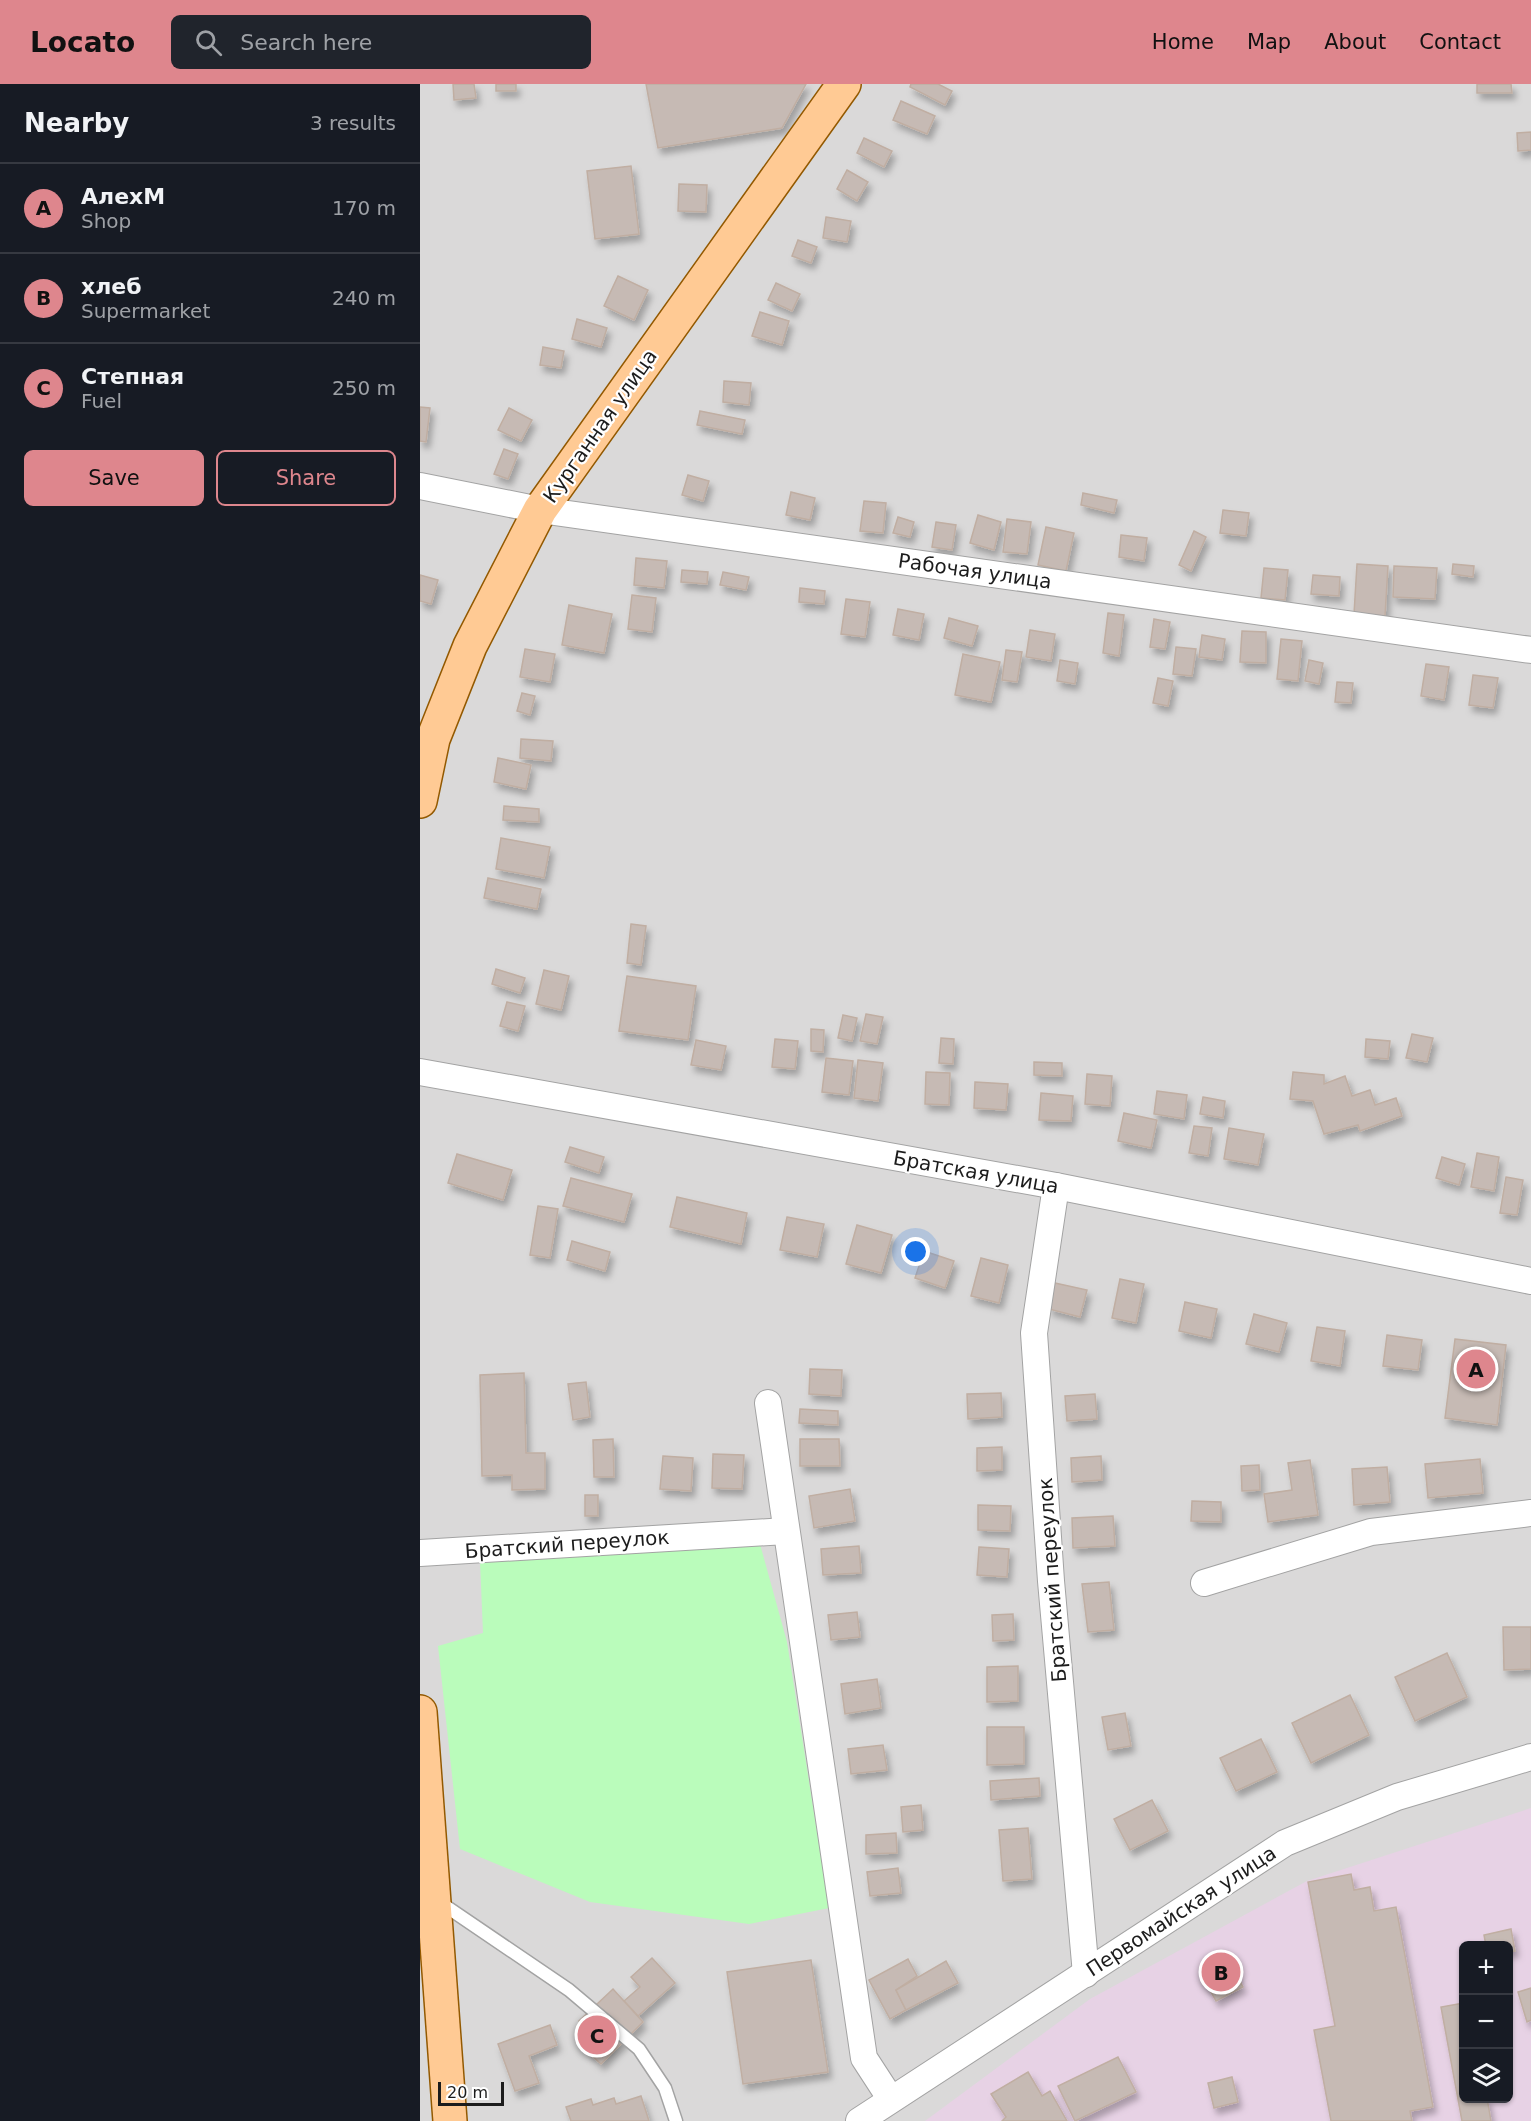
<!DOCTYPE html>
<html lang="en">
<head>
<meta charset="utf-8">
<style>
	body { margin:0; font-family:"DejaVu Sans",sans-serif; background:#20242c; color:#f1f3f6 }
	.controls { position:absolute; right:18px; bottom:18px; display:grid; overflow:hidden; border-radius:9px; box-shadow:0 2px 4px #0004 }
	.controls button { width:54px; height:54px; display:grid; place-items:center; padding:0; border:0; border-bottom:2px solid #363941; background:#171b24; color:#f1f3f6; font:30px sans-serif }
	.scale { position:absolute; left:18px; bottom:15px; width:66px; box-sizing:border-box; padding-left:6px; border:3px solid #1c1c1c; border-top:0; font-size:16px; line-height:21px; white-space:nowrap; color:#1c1c1c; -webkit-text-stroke:4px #fff; paint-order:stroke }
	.you { position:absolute; left:496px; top:1168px; width:21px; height:21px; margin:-15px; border:4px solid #fff; border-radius:50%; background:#1a73e8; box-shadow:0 0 0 9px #1a73e833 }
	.badge { display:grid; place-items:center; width:39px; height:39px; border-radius:50%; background:#de868d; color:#111; font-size:20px; font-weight:700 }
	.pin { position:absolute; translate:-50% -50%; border:3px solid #fff; box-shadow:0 2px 6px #0006 }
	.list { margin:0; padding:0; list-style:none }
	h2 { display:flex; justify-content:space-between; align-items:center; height:78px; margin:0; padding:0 24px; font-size:26px }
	h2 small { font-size:20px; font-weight:400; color:#9ea1a6 }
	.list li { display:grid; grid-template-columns:39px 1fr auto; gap:18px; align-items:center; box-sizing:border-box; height:90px; padding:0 24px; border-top:2px solid #363941 }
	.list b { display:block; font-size:22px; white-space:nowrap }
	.list p { margin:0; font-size:20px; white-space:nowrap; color:#9ea1a6 }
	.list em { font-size:20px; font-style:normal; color:#9ea1a6 }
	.actions { display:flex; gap:12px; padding:18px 24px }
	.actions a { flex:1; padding:14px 0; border:2px solid #de868d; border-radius:9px; text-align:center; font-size:21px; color:#de868d }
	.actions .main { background:#de868d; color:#111 }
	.icon { flex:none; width:33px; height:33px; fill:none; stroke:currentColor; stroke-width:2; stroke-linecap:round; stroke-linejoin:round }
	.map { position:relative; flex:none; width:1111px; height:2037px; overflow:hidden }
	header { display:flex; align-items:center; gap:36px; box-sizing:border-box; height:84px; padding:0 30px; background:#de868d; color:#111 }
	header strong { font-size:28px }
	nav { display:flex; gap:33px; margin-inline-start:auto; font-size:21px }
	.search { width:420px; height:54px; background:#20242c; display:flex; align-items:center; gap:15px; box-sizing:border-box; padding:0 21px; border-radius:9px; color:#9ea1a6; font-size:22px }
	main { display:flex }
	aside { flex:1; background:#171b24 }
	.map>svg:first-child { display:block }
	.residential { fill:#dad9d9; fill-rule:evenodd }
	.industrial { fill:#e7d2e5; fill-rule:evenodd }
	.park { fill:#bafcbb }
	.building { fill:#c6bab4; stroke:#c0aea2; stroke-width:1.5; filter:url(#shadow) }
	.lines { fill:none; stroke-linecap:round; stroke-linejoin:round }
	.lane-casing { stroke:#a3a3a3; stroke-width:15 }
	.street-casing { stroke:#a3a3a3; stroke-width:28 }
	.primary-casing { stroke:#935900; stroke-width:36 }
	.lane { stroke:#fff; stroke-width:12 }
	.street { stroke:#fff; stroke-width:26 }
	.primary { stroke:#ffca94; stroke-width:33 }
	.labels { text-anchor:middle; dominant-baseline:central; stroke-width:4.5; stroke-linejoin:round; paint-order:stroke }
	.street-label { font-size:20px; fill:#1c1c1c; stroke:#fff }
</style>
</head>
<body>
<header>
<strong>Locato</strong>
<div class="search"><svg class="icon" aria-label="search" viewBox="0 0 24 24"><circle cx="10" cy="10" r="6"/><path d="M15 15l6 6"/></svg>Search here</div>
<nav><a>Home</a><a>Map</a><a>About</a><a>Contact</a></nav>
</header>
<main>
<aside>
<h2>Nearby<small>3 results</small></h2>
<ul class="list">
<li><span class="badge">A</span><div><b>АлехМ</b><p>Shop</p></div><em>170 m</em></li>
<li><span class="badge">B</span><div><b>хлеб</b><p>Supermarket</p></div><em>240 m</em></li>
<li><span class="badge">C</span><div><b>Степная</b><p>Fuel</p></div><em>250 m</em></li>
</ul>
<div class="actions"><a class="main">Save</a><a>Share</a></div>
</aside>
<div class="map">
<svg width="1111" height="2037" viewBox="0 0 1111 2037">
	<defs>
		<filter id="shadow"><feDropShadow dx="3.5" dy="6" stdDeviation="3" flood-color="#0004"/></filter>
	</defs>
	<rect width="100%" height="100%" fill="#eee9e1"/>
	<!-- residential -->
	<path class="residential" d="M0 0H1111V2037H0ZM1044 1862H1088V2014H1044Z"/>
	<!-- industrial -->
	<path class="industrial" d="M1111 1724V2037H505L670 1915 887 1797ZM1044 1862H1088V2014H1044Z"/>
	<!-- park -->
	<path class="park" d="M340 1460 367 1558 409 1824 329 1840 170 1818 40 1765 18 1562 63 1549 60 1477Z"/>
	<!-- building -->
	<g class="building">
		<path d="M33 0H54L56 14 34 16Z"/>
		<rect x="76" y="0" width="20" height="7"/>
		<path d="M226 0H386L362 44 238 64Z"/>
		<path d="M491 0H518L532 7 525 21 490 3Z"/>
		<path d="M1057 0H1091L1092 9H1057Z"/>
		<path d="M481 17 515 32 507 50 473 36Z"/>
		<path d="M1111 48V66L1098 67 1097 49Z"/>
		<path d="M444 54 472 67 464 83 437 69Z"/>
		<path d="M211 82 219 150 175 155 167 87Z"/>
		<path d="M427 86 448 98 437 117 417 105Z"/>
		<path d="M259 100 287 101 286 128 258 127Z"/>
		<path d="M406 133 431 137 427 158 403 154Z"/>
		<path d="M378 156 397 163 391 179 372 172Z"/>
		<path d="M198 192 228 206 214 236 184 222Z"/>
		<path d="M356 199 380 210 372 227 348 216Z"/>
		<path d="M340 228 369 237 362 261 332 252Z"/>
		<path d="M157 235 187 244 181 263 152 255Z"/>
		<path d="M123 263 144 267 141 284 120 281Z"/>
		<path d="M304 297 331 299 329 321 303 318Z"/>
		<path d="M0 323 10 324 6 358 0 357Z"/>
		<path d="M89 324 112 336 101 357 78 346Z"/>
		<path d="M280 327 325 336 322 350 277 341Z"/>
		<path d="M84 365 98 370 88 395 74 390Z"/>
		<path d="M268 391 289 397 283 417 262 411Z"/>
		<path d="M371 408 395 414 390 436 366 431Z"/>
		<path d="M663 409 697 416 694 429 661 421Z"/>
		<path d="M444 417 466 419 463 449 440 447Z"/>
		<path d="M803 426 829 429 826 452 800 449Z"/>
		<path d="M558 431 581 438 574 466 550 459Z"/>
		<path d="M478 433 494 438 490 453 473 449Z"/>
		<path d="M587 435 611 438 607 470 583 468Z"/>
		<path d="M516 438 536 441 532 466 512 463Z"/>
		<path d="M626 443 654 449 646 487 618 481Z"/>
		<path d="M774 447 786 453 771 487 759 481Z"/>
		<path d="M701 451 727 454 724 477 699 473Z"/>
		<path d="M216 474 247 477 244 504 214 501Z"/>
		<path d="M937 480 968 482 965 532 934 530Z"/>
		<path d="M1033 480 1054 482 1053 493 1032 490Z"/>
		<path d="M974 482 1017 484 1015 515 973 513Z"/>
		<path d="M844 484 868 486 865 516 841 514Z"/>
		<path d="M262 486 288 488 287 500 261 498Z"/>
		<path d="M303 488 329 493 326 506 300 501Z"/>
		<path d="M0 491 18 496 11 520 0 517Z"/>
		<path d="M893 491 920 493 919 512 891 510Z"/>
		<path d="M380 504 405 507 404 520 379 518Z"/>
		<path d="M212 511 236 514 232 548 208 545Z"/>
		<path d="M426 515 450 518 445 553 421 550Z"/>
		<path d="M149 521 192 530 184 569 142 561Z"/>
		<path d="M478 525 504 530 499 556 473 551Z"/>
		<path d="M688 529 704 531 699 572 683 569Z"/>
		<path d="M529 534 558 542 552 562 524 554Z"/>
		<path d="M734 535 750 538 745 565 730 563Z"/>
		<path d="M610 546 635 550 631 577 606 573Z"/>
		<path d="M822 547 846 548V579L820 578Z"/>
		<path d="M782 551 805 555 802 576 779 573Z"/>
		<path d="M861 555 882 557 878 597 857 595Z"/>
		<path d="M756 563 776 565 772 592 753 590Z"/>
		<path d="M105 565 135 570 130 598 100 593Z"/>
		<path d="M586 566 602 568 597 598 582 596Z"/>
		<path d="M543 570 580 578 571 618 535 611Z"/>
		<path d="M640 576 658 579 655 600 637 597Z"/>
		<path d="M889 576 903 579 899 600 885 597Z"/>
		<path d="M1006 580 1029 583 1024 616 1001 612Z"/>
		<path d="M1053 591 1078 594 1073 624 1049 621Z"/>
		<path d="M738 594 753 597 748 622 733 619Z"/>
		<path d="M917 598 933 599 931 619 915 618Z"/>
		<path d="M102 609 115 612 110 631 97 627Z"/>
		<path d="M101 655 133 657 131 677 100 674Z"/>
		<path d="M78 674 111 681 106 705 74 698Z"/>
		<path d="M84 722 119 725V738L83 736Z"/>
		<path d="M81 754 130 763 124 794 76 785Z"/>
		<path d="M68 794 121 805 117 825 64 814Z"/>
		<path d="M211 840 226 842 221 881 207 879Z"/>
		<path d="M76 885 105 894 100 909 72 900Z"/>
		<path d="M124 886 149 892 141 926 116 920Z"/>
		<path d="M207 892 276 902 268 956 199 947Z"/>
		<path d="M87 918 105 922 98 947 80 942Z"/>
		<path d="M446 930 463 933 457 960 440 957Z"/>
		<path d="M423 931 437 934 432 957 418 954Z"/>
		<path d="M391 945 404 946 403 968 391 967Z"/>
		<path d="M992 950 1013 954 1007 978 986 974Z"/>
		<path d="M521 954 534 955 533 980 519 979Z"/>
		<path d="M355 955 378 957 375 985 352 983Z"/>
		<path d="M946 955 970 957 968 975 945 973Z"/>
		<path d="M276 956 306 962 301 986 271 981Z"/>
		<path d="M406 974 433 977 429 1011 402 1008Z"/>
		<path d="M438 976 463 979 458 1017 434 1014Z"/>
		<path d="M614 978 642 979V992L614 991Z"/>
		<path d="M506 988 530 989 529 1021 505 1020Z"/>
		<path d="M873 988 904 991V1000L925 992 932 1012 950 1006 955 1021 976 1014 982 1032 940 1047 938 1041 904 1050 893 1017 870 1015Z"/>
		<path d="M667 990 692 992 690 1022 665 1020Z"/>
		<path d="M555 998 588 1000 586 1026 554 1024Z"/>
		<path d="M737 1007 767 1011 764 1035 734 1030Z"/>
		<path d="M621 1009 653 1012 651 1037 619 1036Z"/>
		<path d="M783 1013 805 1017 803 1034 780 1030Z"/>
		<path d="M704 1029 737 1036 731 1064 698 1057Z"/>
		<path d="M774 1042 792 1044 788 1072 769 1069Z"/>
		<path d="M809 1044 844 1050 838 1081 804 1075Z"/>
		<path d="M150 1063 184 1073 179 1089 145 1078Z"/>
		<path d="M1057 1069 1079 1073 1074 1107 1051 1103Z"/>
		<path d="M37 1070 92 1086 83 1116 28 1099Z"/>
		<path d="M1022 1073 1045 1080 1039 1101 1016 1094Z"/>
		<path d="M1086 1093 1103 1096 1097 1131 1080 1129Z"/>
		<path d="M151 1094 212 1110 204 1138 143 1122Z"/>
		<path d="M257 1113 327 1129 321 1160 250 1143Z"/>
		<path d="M118 1122 138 1125 130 1174 110 1171Z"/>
		<path d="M367 1133 404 1140 397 1173 360 1166Z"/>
		<path d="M437 1141 472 1151 461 1189 426 1180Z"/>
		<path d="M152 1157 190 1168 185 1187 147 1176Z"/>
		<path d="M504 1167 534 1177 525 1204 495 1194Z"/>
		<path d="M561 1174 588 1181 579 1219 551 1212Z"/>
		<path d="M700 1195 724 1200 716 1239 692 1234Z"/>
		<path d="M635 1199 667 1206 660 1233 629 1225Z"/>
		<path d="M765 1218 797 1225 791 1254 759 1247Z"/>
		<path d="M834 1230 867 1239 859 1268 826 1260Z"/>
		<path d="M897 1243 925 1247 920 1282 891 1277Z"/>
		<path d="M967 1251 1002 1256 998 1286 963 1282Z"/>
		<path d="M1035 1255 1086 1261 1077 1341 1025 1334Z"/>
		<path d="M390 1285 422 1286 421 1312 389 1310Z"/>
		<path d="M104 1289 106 1369H125V1405L92 1406V1391L62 1392 60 1291Z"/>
		<path d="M166 1298 170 1333 153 1336 148 1300Z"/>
		<path d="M581 1309 582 1333 548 1335 547 1310Z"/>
		<path d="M675 1310 677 1335 647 1337 645 1312Z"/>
		<path d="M380 1325 418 1327V1341L379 1339Z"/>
		<path d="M193 1355 194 1393H174L173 1356Z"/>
		<path d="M380 1355H419L420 1382H380Z"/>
		<path d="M582 1363V1386L557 1387V1364Z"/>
		<path d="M293 1370 324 1371 322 1405 292 1404Z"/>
		<path d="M243 1372 273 1374 271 1407 240 1405Z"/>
		<path d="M681 1372 682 1396 652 1398 651 1374Z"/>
		<path d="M1060 1375 1063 1409 1008 1414 1005 1380Z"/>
		<path d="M890 1376 898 1431 848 1438 844 1410 872 1406 868 1379Z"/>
		<path d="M839 1381 840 1406 822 1407 821 1382Z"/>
		<path d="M967 1383 970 1418 934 1421 932 1385Z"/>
		<path d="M430 1405 435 1437 394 1444 389 1412Z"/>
		<rect x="165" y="1411" width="13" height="21"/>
		<path d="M772 1417 801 1418V1438L771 1437Z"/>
		<path d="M558 1421 591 1422 590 1447 558 1446Z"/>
		<path d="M693 1432 695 1462 653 1464 652 1434Z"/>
		<path d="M439 1462 441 1489 403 1491 401 1465Z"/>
		<path d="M559 1463 589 1465 587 1493 557 1491Z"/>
		<path d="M689 1498 694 1546 668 1548 662 1500Z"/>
		<path d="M437 1528 440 1553 411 1556 408 1531Z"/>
		<path d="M593 1530 594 1556 573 1557 572 1531Z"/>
		<path d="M1083 1543H1111V1585L1084 1586Z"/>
		<path d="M1027 1569 1047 1613 995 1637 975 1593Z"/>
		<path d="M598 1582V1617L567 1618V1583Z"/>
		<path d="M457 1595 461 1624 425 1630 421 1600Z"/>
		<path d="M930 1611 949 1651 891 1679 872 1639Z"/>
		<path d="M705 1629 711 1662 688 1666 682 1633Z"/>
		<path d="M567 1643H604V1680L567 1681Z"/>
		<path d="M841 1655 857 1688 816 1707 800 1674Z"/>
		<path d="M463 1661 467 1686 431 1690 428 1665Z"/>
		<path d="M619 1694 620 1712 571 1716 570 1697Z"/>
		<path d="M732 1716 748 1747 710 1766 694 1735Z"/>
		<path d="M501 1721 503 1746 483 1748 481 1723Z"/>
		<path d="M608 1744 612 1795 583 1797 579 1746Z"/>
		<path d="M476 1749 477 1769 446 1770V1751Z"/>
		<path d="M478 1784 481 1809 450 1812 447 1788Z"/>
		<path d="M931 1790 934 1806 950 1803 954 1827 976 1823 1013 2023 990 2027 992 2037H911L894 1946 915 1942 888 1798Z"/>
		<path d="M1091 1845 1095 1867 1088 1868V1862H1066L1064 1851Z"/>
		<path d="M232 1874 255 1899 218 1932 204 1917 220 1903 211 1893Z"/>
		<path d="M807 1874 823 1903 796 1917 780 1888Z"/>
		<path d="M488 1875 497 1892 476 1906 486 1926 470 1935 449 1896Z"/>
		<path d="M391 1876 408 1988 323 2000 307 1888Z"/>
		<path d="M526 1877 538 1899 486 1926 476 1906Z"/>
		<path d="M1111 1904V1936L1107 1938 1098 1908Z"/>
		<path d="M193 1905 223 1938 181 1980 170 1970 159 1937Z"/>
		<path d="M1044 1919V2014H1067L1071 2037H1042L1021 1923Z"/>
		<path d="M130 1941 137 1961 109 1972 119 1999 95 2007 78 1960Z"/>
		<path d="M698 1973 716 2008 655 2037 638 2002Z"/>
		<path d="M608 1988 622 2012 630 2007 647 2037H582L586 2033 571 2010Z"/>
		<path d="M812 1993 818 2018 794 2024 788 1999Z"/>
		<path d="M221 2012 229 2037H151L146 2023 171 2015 173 2021 194 2014 196 2020Z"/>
	</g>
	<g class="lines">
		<!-- lane casing -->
		<g class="lane-casing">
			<path id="lane" d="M18 1817 149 1906 219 1965 245 2004 256 2037"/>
		</g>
		<!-- street casing -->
		<g class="street-casing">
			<g id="street">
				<path d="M0 402 120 426 1111 566"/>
				<path d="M0 988 636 1102 1111 1197"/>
				<path d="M636 1102 614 1249 631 1497 666 1890"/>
				<path d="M348 1319 444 1974 470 2014"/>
				<path d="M0 1469 366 1447"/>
				<path d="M784 1499 951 1448 1111 1429"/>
				<path d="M439 2037 865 1759 977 1713 1111 1673"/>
			</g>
		</g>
		<!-- primary casing -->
		<g class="primary-casing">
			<g id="primary">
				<path d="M0 717 13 655 50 562 120 426 424 0"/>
				<path d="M0 1628 30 2037"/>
			</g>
		</g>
		<!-- lane -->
		<use href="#lane" class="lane"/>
		<!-- street -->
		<use href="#street" class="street"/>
		<!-- primary -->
		<use href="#primary" class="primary"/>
	</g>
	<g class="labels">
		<!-- street labels -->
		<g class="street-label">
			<text transform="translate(180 342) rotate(-55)">Курганная улица</text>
			<text transform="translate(555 487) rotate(8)">Рабочая улица</text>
			<text transform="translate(556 1088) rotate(10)">Братская улица</text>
			<text transform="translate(147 1460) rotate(-4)">Братский переулок</text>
			<text transform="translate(632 1496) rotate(-94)">Братский переулок</text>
			<text transform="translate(761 1827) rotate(-33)">Первомайская улица</text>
		</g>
	</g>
</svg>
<div class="controls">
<button>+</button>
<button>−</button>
<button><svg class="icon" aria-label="layers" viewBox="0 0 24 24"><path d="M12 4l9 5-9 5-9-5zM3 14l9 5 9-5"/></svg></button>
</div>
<div class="scale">20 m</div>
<div class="you"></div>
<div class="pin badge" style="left:1056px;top:1285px">A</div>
<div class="pin badge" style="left:801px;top:1888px">B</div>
<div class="pin badge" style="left:177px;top:1951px">C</div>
</div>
</main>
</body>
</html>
